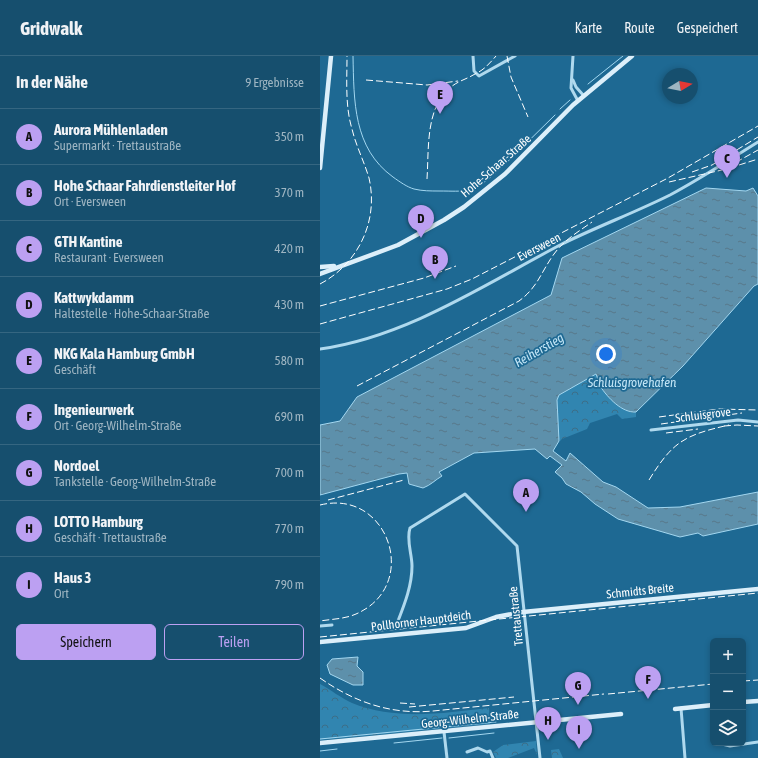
<!DOCTYPE html>
<html lang="de">
<head>
<meta charset="utf-8">
<style>
	body { margin:0; font-family:"Asap Condensed",sans-serif; background:#1f5673; color:#f1f3f6 }
	.controls { position:absolute; right:12px; bottom:12px; display:grid; overflow:hidden; border-radius:6px; box-shadow:0 2px 6px #0003 }
	.controls button { width:36px; height:36px; display:grid; place-items:center; padding:0; border:0; border-bottom:1px solid #356681; background:#164f6e; color:#f1f3f6; font:20px sans-serif }
	.compass { position:absolute; left:342px; top:12px; width:36px; height:36px; border-radius:50%; background:#164f6e; box-shadow:0 2px 6px #0003; rotate:80deg }
	.you { position:absolute; left:286px; top:298px; width:14px; height:14px; margin:-10px; border:3px solid #fff; border-radius:50%; background:#1a73e8; box-shadow:0 0 0 6px #1a73e833 }
	.badge { display:grid; place-items:center; width:26px; height:26px; border-radius:50%; background:#bca0f2; color:#111; font-size:13px; font-weight:700 }
	.pin { position:absolute; translate:-50% -33px; filter:drop-shadow(0 1px 2px #0008) }
	.pin::after { content:''; position:absolute; top:21px; width:14px; height:12px; background:inherit; clip-path:polygon(0 0,100% 0,50% 100%) }
	.list { margin:0; padding:0; list-style:none }
	h2 { display:flex; justify-content:space-between; align-items:center; height:52px; margin:0; padding:0 16px; font-size:17px }
	h2 small { font-size:13px; font-weight:400; color:#9eb5c2 }
	.list li { display:grid; grid-template-columns:26px 1fr auto; gap:12px; align-items:center; box-sizing:border-box; height:56px; padding:0 16px; border-top:1px solid #356681 }
	.list b { display:block; font-size:15px; white-space:nowrap }
	.list p { margin:0; font-size:13px; white-space:nowrap; color:#9eb5c2 }
	.list em { font-size:13px; font-style:normal; color:#9eb5c2 }
	.actions { display:flex; gap:8px; padding:12px 16px }
	.actions a { flex:1; padding:9px 0; border:1px solid #bca0f2; border-radius:6px; text-align:center; font-size:14px; color:#bca0f2 }
	.actions .main { background:#bca0f2; color:#111 }
	.icon { flex:none; width:22px; height:22px; fill:none; stroke:currentColor; stroke-width:2; stroke-linecap:round; stroke-linejoin:round }
	.map { position:relative; flex:none; width:438px; height:702px; overflow:hidden }
	header { display:flex; align-items:center; gap:24px; box-sizing:border-box; height:56px; padding:0 20px; background:#164f6e; border-bottom:1px solid #356681 }
	header strong { font-size:19px }
	nav { display:flex; gap:22px; margin-inline-start:auto; font-size:14px }
	main { display:flex }
	aside { flex:1; background:#164f6e }
	.map>svg:first-child { display:block }
	.forest { fill:url(#forest-crowns) }
	.water { fill:url(#water-ripples); stroke:#a3d7f0 }
	.lines { fill:none; stroke-linecap:round; stroke-linejoin:round }
	.stream { stroke:#a3d7f0; stroke-width:1 }
	.minor { stroke:#afd9ee; stroke-width:3 }
	.secondary { stroke:#dceffa; stroke-width:4.5 }
	.rail { stroke:#fff; stroke-width:1; stroke-dasharray:7 3; stroke-linecap:butt }
	.labels { text-anchor:middle; dominant-baseline:central; stroke-width:3.5; stroke-linejoin:round; paint-order:stroke }
	.street-label { font-size:12px; fill:#fff; stroke:#1e6993 }
	.water-label { font-size:13px; font-style:italic; fill:#c2e5f6; stroke:#1e6993 }
</style>
</head>
<body>
<header>
<strong>Gridwalk</strong>
<nav><a>Karte</a><a>Route</a><a>Gespeichert</a></nav>
</header>
<main>
<aside>
<h2>In der Nähe<small>9 Ergebnisse</small></h2>
<ul class="list">
<li><span class="badge">A</span><div><b>Aurora Mühlenladen</b><p>Supermarkt · Trettaustraße</p></div><em>350 m</em></li>
<li><span class="badge">B</span><div><b>Hohe Schaar Fahrdienstleiter Hof</b><p>Ort · Eversween</p></div><em>370 m</em></li>
<li><span class="badge">C</span><div><b>GTH Kantine</b><p>Restaurant · Eversween</p></div><em>420 m</em></li>
<li><span class="badge">D</span><div><b>Kattwykdamm</b><p>Haltestelle · Hohe-Schaar-Straße</p></div><em>430 m</em></li>
<li><span class="badge">E</span><div><b>NKG Kala Hamburg GmbH</b><p>Geschäft</p></div><em>580 m</em></li>
<li><span class="badge">F</span><div><b>Ingenieurwerk</b><p>Ort · Georg-Wilhelm-Straße</p></div><em>690 m</em></li>
<li><span class="badge">G</span><div><b>Nordoel</b><p>Tankstelle · Georg-Wilhelm-Straße</p></div><em>700 m</em></li>
<li><span class="badge">H</span><div><b>LOTTO Hamburg</b><p>Geschäft · Trettaustraße</p></div><em>770 m</em></li>
<li><span class="badge">I</span><div><b>Haus 3</b><p>Ort</p></div><em>790 m</em></li>
</ul>
<div class="actions"><a class="main">Speichern</a><a>Teilen</a></div>
</aside>
<div class="map">
<svg width="438" height="702" viewBox="0 0 438 702">
	<defs>
		<pattern id="forest-crowns" width="20" height="18" patternUnits="userSpaceOnUse"><rect width="20" height="18" fill="#3185b0"/><path d="M2 6a3 3 0 1 1 6 0M12 15a3 3 0 1 1 6 0" fill="none" stroke="#3c6e88"/></pattern>
		<pattern id="water-ripples" width="26" height="14" patternUnits="userSpaceOnUse"><rect width="26" height="14" fill="#5d90ab"/><path d="M2 4q2-2 4 0t4 0M15 11q2-2 4 0t4 0" fill="none" stroke="#57788a"/></pattern>
	</defs>
	<rect width="100%" height="100%" fill="#1e6993"/>
	<!-- forest -->
	<g class="forest">
		<path d="M273 318 278 320C280 335 301 357 316 356V361L302 363 297 358 270 367 267 373 242 383 240 385C235 374 234 350 239 339Z"/>
		<path d="M0 628C11 634 21 642 32 647 76 665 124 657 169 652L170 668 0 684Z"/>
		<path d="M216 685 217 699 214 692 188 702H176L173 696 183 689Z"/>
		<path d="M239 693 243 702H232L231 694Z"/>
	</g>
	<!-- water -->
	<g class="water">
		<path d="M386 132 426 135 433 132 438 140V228L434 230 363 310 316 356C302 357 288 342 280 330 278 327 278 322 276 318L239 339 237 344 239 385 233 395 246 405 250 397 283 426 296 431 328 452 360 451 438 436V468L383 480 378 477 360 481 298 463 275 448 261 436 246 428 242 422 235 416 242 409 230 400 227 403 215 393 154 397 119 416 122 420C115 424 111 429 103 432L89 428 87 417 79 418 0 439V369L20 365 37 341 231 239 242 202Z"/>
		<path d="M38 601 37 610 43 616V629H33L10 618 7 609 12 603Z"/>
	</g>
	<g class="lines">
		<!-- stream -->
		<g class="stream">
			<path d="M33 0C34 45 33 92 73 121 80 126 87 131 94 133 102 135 111 135 119 135 146 135 150 138 172 120"/>
			<path d="M268 28 303 0"/>
			<path d="M240 53 250 44"/>
			<path d="M176 117 235 59"/>
			<path d="M129 682 174 677"/>
			<path d="M0 683 176 666"/>
			<path d="M74 687 122 682"/>
			<path d="M0 695 17 693"/>
		</g>
		<!-- minor -->
		<g class="minor">
			<path d="M153 0 154 15 159 20 195 0"/>
			<path d="M253 0 251 32 258 45"/>
			<path d="M253 24 256 31 264 40"/>
			<path d="M0 293C86 281 164 229 240 189 276 171 314 157 350 139 380 123 409 104 438 86"/>
			<path d="M331 374 418 364 438 366"/>
			<path d="M78 565C85 547 92 529 92 510 92 498 86 484 90 472L145 438 197 490 220 702"/>
			<path d="M0 570 12 569"/>
			<path d="M361 652 365 702"/>
			<path d="M124 676 127 702"/>
			<path d="M402 688 410 690 438 686"/>
			<path d="M147 696 158 692 167 696 170 695 173 702"/>
		</g>
		<!-- secondary -->
		<g class="secondary">
			<path d="M0 112 11 0"/>
			<path d="M0 211 14 210"/>
			<path d="M0 218 78 189 124 164 144 151 185 118 253 49 312 0"/>
			<path d="M0 586 146 572 176 561 203 556 438 533"/>
			<path d="M423 646 438 645"/>
			<path d="M355 653 393 649"/>
			<path d="M0 687 301 658"/>
		</g>
		<!-- rail -->
		<g class="rail">
			<path d="M187 0 191 21 208 61"/>
			<path d="M46 24 107 29 138 25"/>
			<path d="M419 109 438 103"/>
			<path d="M372 116 392 109 438 81"/>
			<path d="M107 123C109 94 105 51 131 31 138 25 147 23 155 18 164 14 170 7 176 0"/>
			<path d="M349 126 402 114 438 94"/>
			<path d="M0 228C38 208 59 165 49 122 44 105 36 90 32 73 25 50 27 24 27 0"/>
			<path d="M0 250 104 222 136 210"/>
			<path d="M0 268 127 233 152 223 348 122 438 70"/>
			<path d="M37 330 199 245C218 231 221 216 234 198 244 184 258 176 272 166"/>
			<path d="M339 361 399 353 438 354"/>
			<path d="M341 368 422 357"/>
			<path d="M404 370 417 369 438 370"/>
			<path d="M346 377 378 373"/>
			<path d="M329 424C353 385 365 379 409 369"/>
			<path d="M8 444 84 424"/>
			<path d="M0 449C69 432 101 530 36 558 25 563 12 563 0 565"/>
			<path d="M0 581 438 537"/>
			<path d="M0 622C34 646 71 659 113 655L284 638"/>
			<path d="M423 625 438 624"/>
			<path d="M288 638 393 628"/>
			<path d="M80 647 95 648"/>
			<path d="M89 651 194 641"/>
		</g>
	</g>
	<g class="labels">
		<!-- street labels -->
		<g class="street-label">
			<text transform="translate(176 110) rotate(-41)">Hohe-Schaar-Straße</text>
			<text transform="translate(219 191) rotate(-27)">Eversween</text>
			<text transform="translate(383 359) rotate(-7)">Schluisgrove</text>
			<text transform="translate(320 535) rotate(-6)">Schmidts Breite</text>
			<text transform="translate(196 560) rotate(-96)">Trettaustraße</text>
			<text transform="translate(101 565) rotate(-7)">Pollhorner Hauptdeich</text>
			<text transform="translate(150 663) rotate(-6)">Georg-Wilhelm-Straße</text>
		</g>
		<!-- water labels -->
		<g class="water-label">
			<text transform="translate(219 294) rotate(-30)">Reiherstieg</text>
			<text x="312" y="326">Schluisgrovehafen</text>
		</g>
	</g>
</svg>
<div class="controls">
<button>+</button>
<button>−</button>
<button><svg class="icon" aria-label="layers" viewBox="0 0 24 24"><path d="M12 4l9 5-9 5-9-5zM3 14l9 5 9-5"/></svg></button>
</div>
<svg class="compass" viewBox="-18 -18 36 36"><path d="M0-13l5 13h-10z" fill="#e53935"/><path d="M0 13l5-13h-10z" fill="#9eb5c2"/></svg>
<div class="you"></div>
<div class="pin badge" style="left:206px;top:456px">A</div>
<div class="pin badge" style="left:115px;top:223px">B</div>
<div class="pin badge" style="left:407px;top:122px">C</div>
<div class="pin badge" style="left:101px;top:182px">D</div>
<div class="pin badge" style="left:120px;top:58px">E</div>
<div class="pin badge" style="left:328px;top:643px">F</div>
<div class="pin badge" style="left:258px;top:649px">G</div>
<div class="pin badge" style="left:228px;top:684px">H</div>
<div class="pin badge" style="left:259px;top:693px">I</div>
</div>
</main>
</body>
</html>
